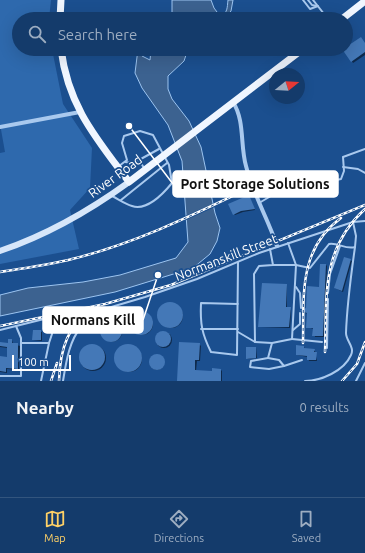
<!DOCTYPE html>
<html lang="en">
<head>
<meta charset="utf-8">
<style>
	body { margin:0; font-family:Ubuntu,sans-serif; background:#1d4271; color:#f1f3f6 }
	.compass { position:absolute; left:269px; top:68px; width:36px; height:36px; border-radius:50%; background:#143b6b; box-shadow:0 4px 16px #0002; rotate:72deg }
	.scale { position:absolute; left:12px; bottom:10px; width:59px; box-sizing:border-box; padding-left:4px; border:2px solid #fff; border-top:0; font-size:11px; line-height:14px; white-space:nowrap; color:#fff; -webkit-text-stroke:3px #1b4f8f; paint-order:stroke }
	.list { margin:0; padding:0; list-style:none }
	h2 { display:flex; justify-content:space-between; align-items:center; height:52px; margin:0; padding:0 16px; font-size:17px }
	h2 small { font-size:13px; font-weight:400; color:#9dadc1 }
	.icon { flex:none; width:22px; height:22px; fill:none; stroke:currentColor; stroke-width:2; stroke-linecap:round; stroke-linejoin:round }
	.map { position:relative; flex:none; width:365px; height:381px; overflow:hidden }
	.search { position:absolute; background:#143b6b; box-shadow:0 4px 16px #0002; left:12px; right:12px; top:12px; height:44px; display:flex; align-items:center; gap:10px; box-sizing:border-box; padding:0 14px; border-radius:22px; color:#9dadc1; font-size:15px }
	.sheet { height:116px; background:#143b6b }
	nav { display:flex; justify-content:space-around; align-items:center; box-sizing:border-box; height:56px; border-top:1px solid #33557e; background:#143b6b; font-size:11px; color:#9dadc1 }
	nav a { display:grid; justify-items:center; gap:2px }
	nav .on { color:#ffd166 }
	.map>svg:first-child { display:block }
	.green { fill:#2e69ad }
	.water { fill:#3c6290; stroke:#9cc4f0 }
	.pier { fill:#1b4f8f }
	.shadow { fill:#0007 }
	.building { fill:#4478b7 }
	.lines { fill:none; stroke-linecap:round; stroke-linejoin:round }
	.service { stroke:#a9c9ee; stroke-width:2 }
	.minor { stroke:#a9c9ee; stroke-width:4 }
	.secondary { stroke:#d6e6fa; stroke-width:6 }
	.primary { stroke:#f0f6ff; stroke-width:7 }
	.rail-casing { stroke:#fff; stroke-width:2.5 }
	.rail { stroke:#1b4f8f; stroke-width:1; stroke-dasharray:3; stroke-linecap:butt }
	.labels { text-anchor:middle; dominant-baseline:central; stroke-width:3.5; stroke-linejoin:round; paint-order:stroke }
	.street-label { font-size:13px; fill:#fff; stroke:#1b4f8f }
	.leader { fill:none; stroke:#fff; stroke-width:1.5 }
	.callout-dot { fill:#fff; stroke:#1b4f8f; stroke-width:1.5 }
	.callout { fill:#fff; stroke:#fff; stroke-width:1.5 }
	.callout-label { font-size:14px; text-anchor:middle; font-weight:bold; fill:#111 }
</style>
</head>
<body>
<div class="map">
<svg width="365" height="381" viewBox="0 0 365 381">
	<rect width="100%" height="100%" fill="#1b4f8f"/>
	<!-- green -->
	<path class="green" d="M0 0H51L49 19H19V49H52L63 104 92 148 90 188 70 210 79 249 0 264V153L5 152 0 124Z"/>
	<!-- water -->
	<g class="water">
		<path d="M172 0H211L214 8 220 16C228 13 227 8 228 0H233L231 11 224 19H172Z"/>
		<path d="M138 49H140L142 56 150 60 151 50H157L160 55 164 49H188L184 61 168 76V89L172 99 189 121 201 147 215 213 220 228 217 241 210 254 193 268 115 292 0 316V295L28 288 83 282 120 275 176 258 188 242 182 161 168 125 142 88 135 73Z"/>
	</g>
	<!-- pier -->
	<path class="pier" d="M215 203V207L186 220 185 216Z"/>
	<!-- shadow -->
	<g class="shadow">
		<path d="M365 44V55L353 63 344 49Z"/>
		<path d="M249 197 255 210 243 212 235 215 234 214Z"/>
		<path d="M350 260 352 261 343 292 335 288Z"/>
		<path d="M326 265 327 266 324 337H315L314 329 307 327 308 314 301 311 307 309 320 288Z"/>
		<path d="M287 285V308L291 310 290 328 260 327 259 326Z"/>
		<circle cx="171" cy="316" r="12"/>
		<circle cx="142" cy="324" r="11"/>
		<circle cx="112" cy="332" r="10"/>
		<path d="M34 331 42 332V341L33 340Z"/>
		<circle cx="164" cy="340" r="8"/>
		<path d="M12 340 13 344 20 346 19 370 7 369V373L0 372V357L8 358V348L0 347V343L9 344Z"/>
		<path d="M199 344 201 346 200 361H197L196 371 212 372 221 370 222 371V381H178Z"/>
		<circle cx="93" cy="358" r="13"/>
		<circle cx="129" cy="359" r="13"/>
		<path d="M304 347 305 349 315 351 317 361H309L308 357 297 355Z"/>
		<path d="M256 348 257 358 248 359 247 358Z"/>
		<circle cx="157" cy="363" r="7"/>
	</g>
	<!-- building -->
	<g class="building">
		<path d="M361 37 365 43V52L351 62 342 49H346V47Z"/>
		<path d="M249 195 255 209 241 211 233 215 228 204Z"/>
		<path d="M344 257 351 259 342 291 334 288Z"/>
		<path d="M320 264H326L323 336H312L313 328H306L307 313 299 311 306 308 307 286 319 287Z"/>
		<path d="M262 283 287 284 286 307H291L289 327H258Z"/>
		<circle cx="170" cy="315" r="13"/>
		<circle cx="141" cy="323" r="12"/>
		<circle cx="111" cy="331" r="11"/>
		<path d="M33 330H41V340H32Z"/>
		<circle cx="163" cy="339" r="8"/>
		<path d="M8 339H12V343H18V369L6 368V372L0 371V356L7 357V347L0 346V342L8 343Z"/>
		<path d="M179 342 200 343 199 360H195V370L212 371V368L221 369V381H177Z"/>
		<circle cx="92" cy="357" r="13"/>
		<circle cx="128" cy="358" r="14"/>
		<path d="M296 345 304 346V348L315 349 314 352H317L316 360H307V356L296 355Z"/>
		<path d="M246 347H256V358L246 359Z"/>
		<circle cx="157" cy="362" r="8"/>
	</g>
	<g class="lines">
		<!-- service -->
		<g class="service">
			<path d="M303 0 310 9 318 6"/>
			<path d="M308 0 312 5 317 6"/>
			<path d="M313 0 328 19"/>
			<path d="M125 162 132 163 139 160"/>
			<path d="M343 167 358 169 365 173"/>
			<path d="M144 168 139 160 159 149"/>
			<path d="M112 196C118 199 125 204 132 206 147 211 163 194 172 183L169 165 153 135 140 131 124 136 122 143 127 160 119 166"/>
			<path d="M121 200 167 163"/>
			<path d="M259 203 276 193 341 179 344 171 343 157 365 149"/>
			<path d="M273 265H296L288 243"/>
			<path d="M296 287 300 293 301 308"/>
			<path d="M328 293 330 274 340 246"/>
			<path d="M238 304 201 303C200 324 202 334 211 352L237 355 238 262"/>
			<path d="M201 329H238"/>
			<path d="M0 330 48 318 108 308 145 297 197 279 259 253 353 222 365 221"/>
			<path d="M293 330 300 324V313"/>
			<path d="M238 332 255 342 254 274 259 266 273 265 270 249"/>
			<path d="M292 339 322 342"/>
			<path d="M255 342 272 343 292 339 296 265 310 268 329 244C337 242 346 250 355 247L356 236 353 222"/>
			<path d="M21 343H49L52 334 51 318"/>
			<path d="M272 343 268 358 279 360 284 366 302 360"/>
			<path d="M327 348 328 299"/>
			<path d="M268 358 251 361 250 367 269 369 284 366"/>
			<path d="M0 376H21V338L16 326"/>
			<path d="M41 381 49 343"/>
			<path d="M63 381C66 363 69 341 81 327 87 320 99 314 107 309"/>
			<path d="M305 381C321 381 344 371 351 355 355 347 346 341 346 333 347 304 351 275 355 247"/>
			<path d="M356 381 365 363"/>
		</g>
		<!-- minor -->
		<g class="minor">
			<path d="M233 102C245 121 240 145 246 166 253 194 268 219 277 246"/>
			<path d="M0 127 80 112"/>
		</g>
		<!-- secondary -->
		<path class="secondary" d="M0 251C47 235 89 211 129 182"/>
		<!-- primary -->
		<g class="primary">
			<path d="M60 19 61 0"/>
			<path d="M342 19 365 1"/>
			<path d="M61 49C68 106 96 138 129 182L303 49"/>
		</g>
		<!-- rail casing -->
		<g class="rail-casing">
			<g id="rail">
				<path d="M0 272C24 268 49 265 72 259 138 243 201 211 262 182"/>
				<path d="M0 326 105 304 171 285 365 205"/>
				<path d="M303 343C304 296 298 249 341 218"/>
				<path d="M325 352C327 297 320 250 365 209"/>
				<path d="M51 381 57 363"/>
				<path d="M59 381C60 350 67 322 98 308"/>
				<path d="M342 381 357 364 365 342"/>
			</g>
		</g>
		<!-- rail -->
		<use href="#rail" class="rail"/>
	</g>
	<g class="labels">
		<!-- street labels -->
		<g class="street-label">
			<text transform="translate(115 176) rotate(-36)">River Road</text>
			<text transform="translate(226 257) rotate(-21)">Normanskill Street</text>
		</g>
	</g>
	<!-- callouts -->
	<path class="leader" d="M129 126L173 184M158 275L143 320"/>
	<g class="callout-dot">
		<circle cx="129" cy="126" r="4"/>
		<circle cx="158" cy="275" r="4"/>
	</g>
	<g class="callout">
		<rect x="173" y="171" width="165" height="26" rx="4"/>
		<rect x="43" y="307" width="100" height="26" rx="4"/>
	</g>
	<g class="callout-label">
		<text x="255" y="189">Port Storage Solutions</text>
		<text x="93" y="325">Normans Kill</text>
	</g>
</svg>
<svg class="compass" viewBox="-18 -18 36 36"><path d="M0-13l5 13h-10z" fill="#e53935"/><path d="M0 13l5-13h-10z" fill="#9dadc1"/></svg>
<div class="scale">100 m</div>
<div class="search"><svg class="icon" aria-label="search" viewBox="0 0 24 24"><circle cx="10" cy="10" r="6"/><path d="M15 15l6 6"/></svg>Search here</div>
</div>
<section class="sheet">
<h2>Nearby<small>0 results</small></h2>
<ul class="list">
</ul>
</section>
<nav>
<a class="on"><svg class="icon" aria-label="map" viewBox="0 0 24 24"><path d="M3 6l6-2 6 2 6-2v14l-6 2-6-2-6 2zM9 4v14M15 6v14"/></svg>Map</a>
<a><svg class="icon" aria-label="directions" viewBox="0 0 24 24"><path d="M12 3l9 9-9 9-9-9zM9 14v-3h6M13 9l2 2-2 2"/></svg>Directions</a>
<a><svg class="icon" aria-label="saved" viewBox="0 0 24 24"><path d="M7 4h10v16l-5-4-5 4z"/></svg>Saved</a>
</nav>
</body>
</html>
